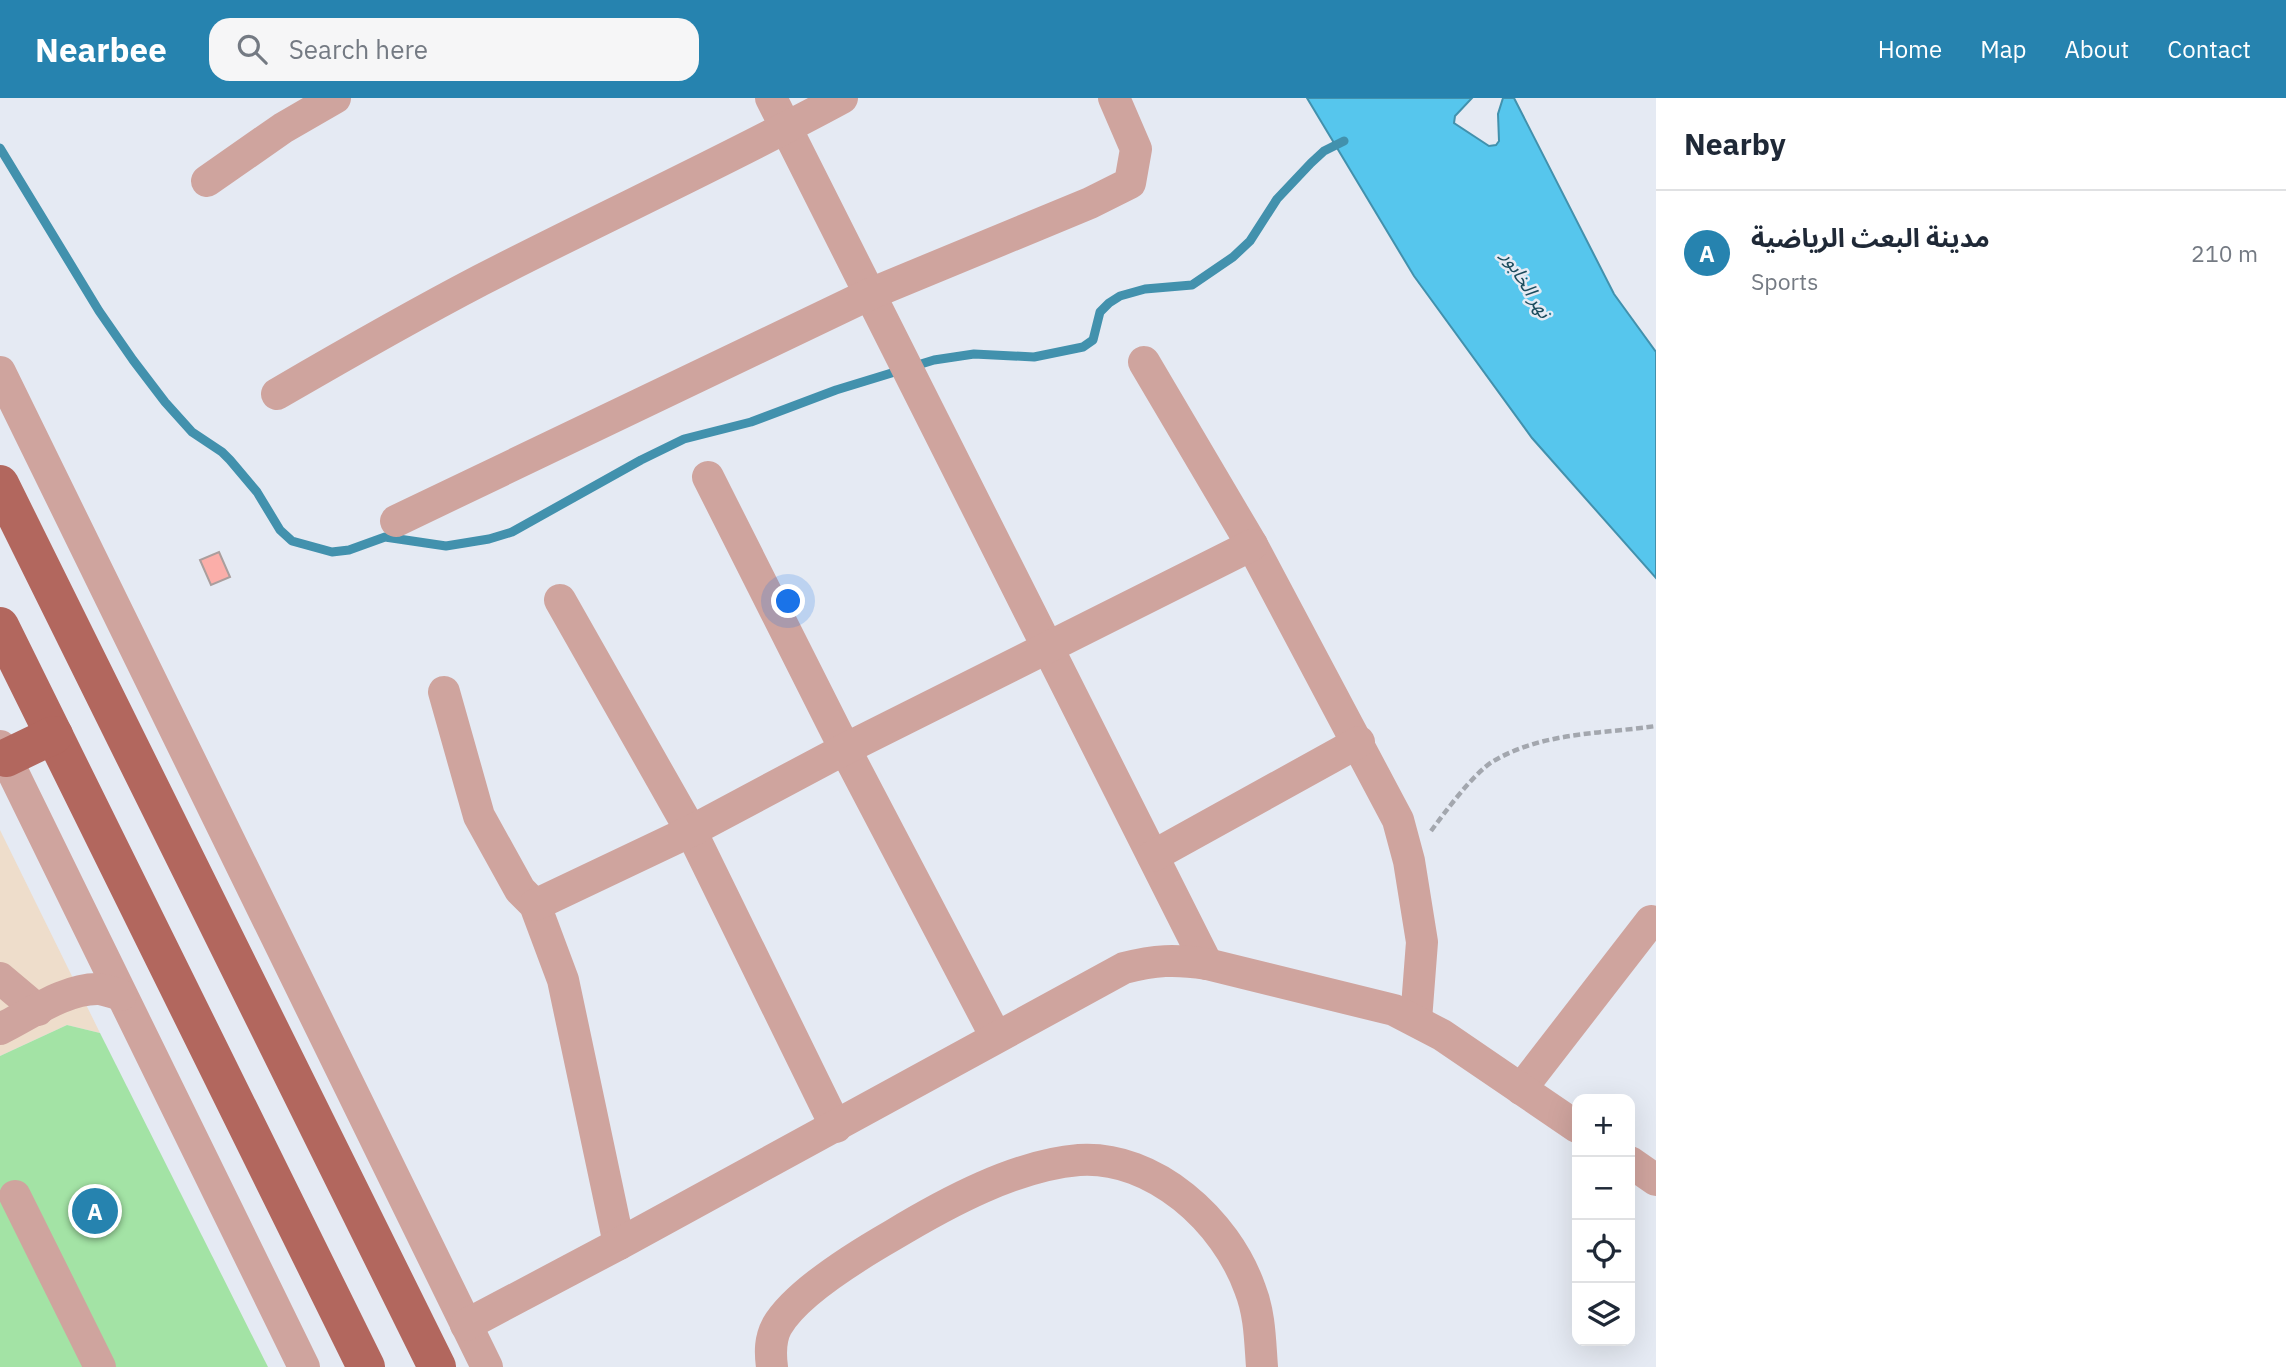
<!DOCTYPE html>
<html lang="en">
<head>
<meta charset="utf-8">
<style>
	body { margin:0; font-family:"IBM Plex Sans","Noto Sans Arabic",sans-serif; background:#f6f6f7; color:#1f2937 }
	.controls { position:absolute; right:21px; bottom:21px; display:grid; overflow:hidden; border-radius:14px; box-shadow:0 7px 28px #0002 }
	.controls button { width:63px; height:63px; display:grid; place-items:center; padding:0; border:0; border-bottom:2px solid #e0e1e3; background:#fff; color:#1f2937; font:35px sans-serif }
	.you { position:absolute; left:789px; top:504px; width:24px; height:24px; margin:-18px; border:5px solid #fff; border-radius:50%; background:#1a73e8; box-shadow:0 0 0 10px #1a73e833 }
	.badge { display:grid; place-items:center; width:46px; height:46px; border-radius:50%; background:#2683af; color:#fff; font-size:23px; font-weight:700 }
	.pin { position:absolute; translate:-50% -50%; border:4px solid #fff; box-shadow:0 2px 7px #0006 }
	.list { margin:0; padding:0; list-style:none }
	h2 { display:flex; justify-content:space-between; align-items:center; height:91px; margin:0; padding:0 28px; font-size:30px }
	h2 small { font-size:23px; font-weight:400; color:#747a83 }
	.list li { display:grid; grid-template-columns:46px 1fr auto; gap:21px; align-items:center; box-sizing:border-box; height:126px; padding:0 28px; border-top:2px solid #e0e1e3 }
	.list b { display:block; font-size:26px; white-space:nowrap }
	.list p { margin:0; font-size:23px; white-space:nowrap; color:#747a83 }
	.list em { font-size:23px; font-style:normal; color:#747a83 }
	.icon { flex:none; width:38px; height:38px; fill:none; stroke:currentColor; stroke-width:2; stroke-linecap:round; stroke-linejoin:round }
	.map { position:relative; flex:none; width:1656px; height:1269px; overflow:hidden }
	header { display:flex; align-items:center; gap:42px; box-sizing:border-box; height:98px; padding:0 35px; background:#2683af; color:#fff }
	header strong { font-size:33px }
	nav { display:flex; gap:38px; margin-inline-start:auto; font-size:24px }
	.search { width:490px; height:63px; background:#f6f6f7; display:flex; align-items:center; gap:18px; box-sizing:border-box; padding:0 24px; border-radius:21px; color:#747a83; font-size:26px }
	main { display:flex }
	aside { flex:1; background:#fff }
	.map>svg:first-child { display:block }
	.commercial { fill:#eeddcb }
	.green { fill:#a3e3a5 }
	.water { fill:#56c6ed; stroke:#4291ad; stroke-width:2 }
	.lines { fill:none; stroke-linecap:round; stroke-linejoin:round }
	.stream { stroke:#4291ad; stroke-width:9 }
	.building { fill:#fbaea9; stroke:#aa9e9d; stroke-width:2 }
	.path { stroke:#a3a7ae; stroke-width:4.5; stroke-dasharray:7 3.5; stroke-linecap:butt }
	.minor { stroke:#cfa49e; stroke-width:32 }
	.major { stroke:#b2675e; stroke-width:38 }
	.labels { text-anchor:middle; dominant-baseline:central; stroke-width:5; stroke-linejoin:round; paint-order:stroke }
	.water-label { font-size:19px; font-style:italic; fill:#1b4b5c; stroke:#e5eaf3 }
</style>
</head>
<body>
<header>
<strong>Nearbee</strong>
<div class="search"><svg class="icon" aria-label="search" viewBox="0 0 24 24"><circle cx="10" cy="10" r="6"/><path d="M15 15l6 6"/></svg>Search here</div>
<nav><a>Home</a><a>Map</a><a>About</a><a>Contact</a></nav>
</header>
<main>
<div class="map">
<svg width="1656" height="1269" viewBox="0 0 1656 1269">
	<rect width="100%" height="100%" fill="#e5eaf3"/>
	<!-- commercial -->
	<path class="commercial" d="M0 732 100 935 67 927 0 958Z"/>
	<!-- green -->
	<path class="green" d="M67 927 100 935 268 1269H0V958Z"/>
	<!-- water -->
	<path class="water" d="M1307 0H1472L1455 18 1454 25 1489 48 1496 47 1499 43 1498 16 1503 0H1514L1614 196 1656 254V480L1532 340 1414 178Z"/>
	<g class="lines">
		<!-- stream -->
		<path class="stream" d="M0 50 99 213 133 262 165 304 192 334 222 354 230 362 257 394 280 432 292 443 332 454 349 452 385 439 446 448 489 441 512 434 641 362 684 341 751 324 836 292 934 262 974 256 1034 259 1083 249 1093 242 1100 214 1109 205 1120 198 1145 191 1192 187 1233 159 1250 143 1277 101 1311 65 1324 53 1344 43"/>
	</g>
	<!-- building -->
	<path class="building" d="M219 454 230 479 211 487 200 462Z"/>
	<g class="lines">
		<!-- path -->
		<path class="path" d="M1431 733C1445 714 1473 676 1492 664 1541 634 1601 636 1656 628"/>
		<!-- minor -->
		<g class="minor">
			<path d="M771 0 1207 866"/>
			<path d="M207 83 283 30 335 0"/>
			<path d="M1144 264 1252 447 1398 722 1409 763 1422 844 1416 922"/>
			<path d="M0 274 487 1269"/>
			<path d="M277 296C344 257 412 218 481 182 601 120 724 64 842 0"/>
			<path d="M708 379 845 651 996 939"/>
			<path d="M396 423 870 196 1090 105 1130 85 1136 51 1114 0"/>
			<path d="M560 502 691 733 836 1029"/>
			<path d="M444 594 479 718 520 792 535 807 563 882 619 1146"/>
			<path d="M0 648 304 1269"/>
			<path d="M1153 758 1359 644"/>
			<path d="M535 807 691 733 845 651 1252 447"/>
			<path d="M0 880 38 912"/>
			<path d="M0 931C29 917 65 890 99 891 106 892 114 895 121 897"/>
			<path d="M1521 991 1651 823"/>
			<path d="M1630 1064 1656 1082"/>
			<path d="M15 1098 100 1269"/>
			<path d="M466 1227 619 1146 1124 870C1155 862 1175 861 1207 866L1394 912 1442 937 1577 1029"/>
			<path d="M772 1269C770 1254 770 1241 777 1228 796 1195 860 1156 893 1137 946 1105 1016 1067 1079 1062 1154 1057 1226 1123 1250 1191 1260 1216 1260 1243 1262 1269"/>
		</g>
		<!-- major -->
		<g class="major">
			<path d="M0 386 437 1269"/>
			<path d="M0 528 366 1269"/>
			<path d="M6 660 54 637"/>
		</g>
	</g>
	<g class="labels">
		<!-- water labels -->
		<g class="water-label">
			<text transform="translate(1527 186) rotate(58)">نهر الخابور</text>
		</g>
	</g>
</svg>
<div class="controls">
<button>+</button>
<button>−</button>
<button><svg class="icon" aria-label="locate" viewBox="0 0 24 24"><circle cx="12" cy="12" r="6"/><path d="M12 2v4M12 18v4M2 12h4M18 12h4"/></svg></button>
<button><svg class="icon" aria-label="layers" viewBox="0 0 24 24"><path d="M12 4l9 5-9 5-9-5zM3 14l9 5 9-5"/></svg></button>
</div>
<div class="you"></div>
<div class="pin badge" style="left:95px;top:1113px">A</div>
</div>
<aside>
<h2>Nearby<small></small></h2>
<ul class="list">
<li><span class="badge">A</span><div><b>مدينة البعث الرياضية</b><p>Sports</p></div><em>210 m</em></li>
</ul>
</aside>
</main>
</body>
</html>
